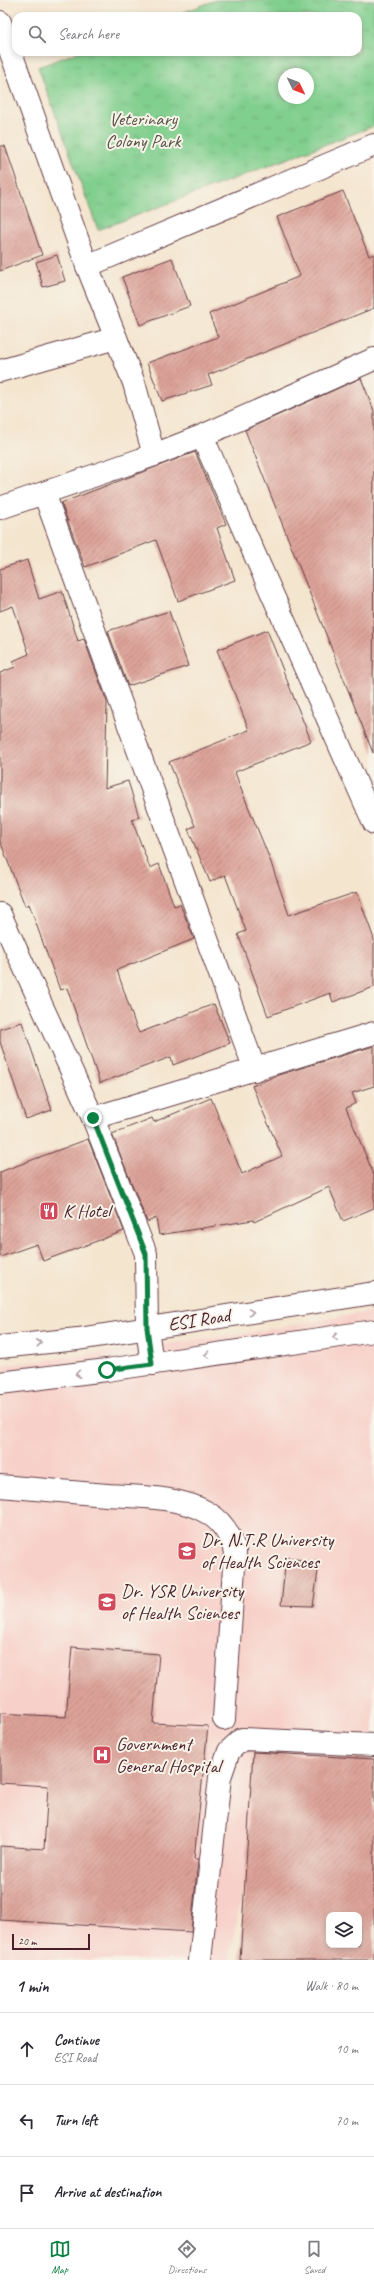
<!DOCTYPE html>
<html lang="en">
<head>
<meta charset="utf-8">
<style>
	body { margin:0; font-family:Caveat,sans-serif; background:#f2f2f3; color:#2b2b33 }
	.controls { position:absolute; right:12px; bottom:12px; display:grid; overflow:hidden; border-radius:8px; box-shadow:0 2px 6px #0003 }
	.controls button { width:36px; height:36px; display:grid; place-items:center; padding:0; border:0; border-bottom:1px solid #e1e1e2; background:#fff; color:#2b2b33; font:20px sans-serif }
	.compass { position:absolute; left:278px; top:68px; width:36px; height:36px; border-radius:50%; background:#fff; box-shadow:0 2px 6px #0003; rotate:133deg }
	.scale { position:absolute; left:12px; bottom:10px; width:78px; box-sizing:border-box; padding-left:4px; border:2px solid #4a1f2b; border-top:0; font-size:11px; line-height:14px; white-space:nowrap; color:#4a1f2b; -webkit-text-stroke:3px #f7f3e8; paint-order:stroke }
	.stop { position:absolute; width:12px; height:12px; margin:-9px; border:3px solid #0b8043; border-radius:50%; background:#fff }
	.stop.end { background:#0b8043; border-color:#fff; box-shadow:0 1px 4px #0008 }
	.list { margin:0; padding:0; list-style:none }
	h2 { display:flex; justify-content:space-between; align-items:center; height:52px; margin:0; padding:0 16px; font-size:17px }
	h2 small { font-size:13px; font-weight:400; color:#7c7c81 }
	.list li { display:grid; grid-template-columns:26px 1fr auto; gap:12px; align-items:center; box-sizing:border-box; height:72px; padding:0 16px; border-top:1px solid #e1e1e2 }
	.list b { display:block; font-size:15px; white-space:nowrap }
	.list p { margin:0; font-size:13px; white-space:nowrap; color:#7c7c81 }
	.list em { font-size:13px; font-style:normal; color:#7c7c81 }
	.icon { flex:none; width:22px; height:22px; fill:none; stroke:currentColor; stroke-width:2; stroke-linecap:round; stroke-linejoin:round }
	.map { position:relative; flex:none; width:374px; height:1960px; overflow:hidden }
	.search { position:absolute; background:#fff; box-shadow:0 2px 6px #0003; left:12px; right:12px; top:12px; height:44px; display:flex; align-items:center; gap:10px; box-sizing:border-box; padding:0 14px; border-radius:12px; color:#7c7c81; font-size:15px }
	.sheet { height:268px; background:#fff }
	nav { display:flex; justify-content:space-around; align-items:center; box-sizing:border-box; height:56px; border-top:1px solid #e1e1e2; background:#fff; font-size:11px; color:#7c7c81 }
	nav a { display:grid; justify-items:center; gap:2px }
	nav .on { color:#0b8043 }
	.map>svg:first-child { display:block }
	.built { fill:#f7d0c9 }
	.park { fill:url(#park-tufts); stroke:#66775c; fill-rule:evenodd }
	.building { fill:url(#building-hatch); fill-rule:evenodd }
	.lines { fill:none; stroke-linecap:round; stroke-linejoin:round }
	.minor-casing { stroke:#643d44; stroke-width:24 }
	.minor { stroke:#fff; stroke-width:22 }
	.oneway { stroke:#ae9aa0 }
	.route { stroke:#0b8043; stroke-width:5 }
	.labels { text-anchor:middle; dominant-baseline:central; stroke-width:4; stroke-linejoin:round; paint-order:stroke }
	.park-label { font-size:19px; fill:#5a5449; stroke:#f7f3e8 }
	.poi-label { font-size:19px; fill:#4a1f2b; stroke:#f7f3e8; text-anchor:start }
	.street-label { font-size:19px; fill:#4a1f2b; stroke:#f7f3e8 }
</style>
</head>
<body>
<div class="map">
<svg width="374" height="1960" viewBox="0 0 374 1960">
	<defs>
		<pattern id="park-tufts" width="24" height="20" patternUnits="userSpaceOnUse"><rect width="24" height="20" fill="#81cf8e"/><path d="M3 7l-1-3M5 7V3M7 7l1-3M15 17l-1-3M17 17v-4M19 17l1-3" fill="none" stroke="#71b17b"/></pattern>
		<pattern id="building-hatch" width="6" height="6" patternUnits="userSpaceOnUse"><rect width="6" height="6" fill="#dda399"/><path d="M-1 1l2-2M0 6l6-6M5 7l2-2" fill="none" stroke="#b5847d"/></pattern>
	</defs>
	<rect width="100%" height="100%" fill="#f7f3e8"/>
	<filter id="ink" filterUnits="userSpaceOnUse"><feTurbulence type="fractalNoise" baseFrequency=".025" numOctaves="2"/><feDisplacementMap in="SourceGraphic" scale="8" xChannelSelector="R" yChannelSelector="G"/><feConvolveMatrix kernelMatrix="1 2 1 2 8 2 1 2 1" color-interpolation-filters="sRGB"/></filter>
	<filter id="wash" filterUnits="userSpaceOnUse"><feTurbulence type="fractalNoise" baseFrequency=".012" numOctaves="4" result="noise"/><feDisplacementMap in="SourceGraphic" scale="16" xChannelSelector="R" yChannelSelector="G"/><feGaussianBlur stdDeviation="0.9" result="paint"/><feColorMatrix in="noise" values="0 0 0 0 0 0 0 0 0 0 0 0 0 0 0 0 0 1.4 0 .05"/><feComposite in="paint" operator="in"/></filter>
	<g filter="url(#wash)">
		<rect width="100%" height="100%" fill="#f4e5cf"/>
		<!-- built -->
		<path class="built" d="M374 1311V1736L352 1738 253 1844 229 1960H0V1366L242 1334Z"/>
		<!-- park -->
		<path class="park" d="M216 0H374V126L98 230 38 67 78 52H358V16H174ZM284 74H308V98H284Z"/>
		<g id="blocks">
			<!-- building -->
			<g class="building">
				<path d="M0 146H5L42 255 0 271Z"/>
				<path d="M343 191 369 256 374 254V308L208 375 212 385 162 401 147 363 218 337 209 314 300 276 277 217Z"/>
				<path d="M57 255 65 281 43 287 36 262Z"/>
				<path d="M172 258 190 306 140 325 122 277Z"/>
				<path d="M361 378 374 411 373 753 245 430Z"/>
				<path d="M195 452 226 524 217 528 235 580 178 601 156 540 85 567 61 503Z"/>
				<path d="M27 560 39 599 62 591 78 641 84 639 107 702 105 788 128 781 139 817 132 820 150 868 159 864 174 906 180 904 194 939 117 970 135 1024 139 1033 214 1004 230 1043 173 1065 171 1057 100 1083 67 988 60 990 29 904 25 906 0 841V673L15 667 13 661 29 654 13 606 0 611V569Z"/>
				<path d="M169 611 188 666 128 686 108 631Z"/>
				<path d="M267 630 311 741 235 772 241 789 269 857 289 915 357 892 374 939V987L333 1002 330 993 268 1016 238 934 246 931 225 875 210 882 188 829 195 826 169 762 249 730 217 650Z"/>
				<path d="M22 1022 52 1110 26 1119 0 1042V1029Z"/>
				<path d="M374 1046V1086L352 1093 356 1103 346 1108 374 1175V1208L343 1221 329 1187 254 1222 253 1220 159 1235 156 1218 147 1222 112 1134 152 1118 154 1122 211 1098 242 1174 282 1156 252 1086 278 1075Z"/>
				<path d="M88 1139 124 1231 43 1261 37 1244 0 1257V1172Z"/>
				<path d="M286 1557 319 1564 313 1606 281 1605Z"/>
				<path d="M72 1647 159 1654 153 1723 208 1726 194 1859H198L191 1932 0 1920V1846L44 1849 48 1786 0 1783V1713L66 1717Z"/>
				<path d="M253 1752 374 1759V1960H240ZM329 1915H359V1945H329Z"/>
			</g>
		</g>
	</g>
	<g filter="url(#ink)">
		<use href="#blocks" fill-opacity="0" stroke="#643d44" stroke-width="1"/>
		<g class="lines">
			<!-- minor casing -->
			<g class="minor-casing">
				<g id="minor">
					<path d="M0 22 87 266 134 383 154 455"/>
					<path d="M87 266 374 145"/>
					<path d="M0 371 116 338"/>
					<path d="M202 436 374 823"/>
					<path d="M44 493 255 1070"/>
					<path d="M0 508 154 455 202 436 374 359"/>
					<path d="M0 914 93 1118 146 1254 147 1328 152 1364"/>
					<path d="M93 1118 374 1033"/>
					<path d="M0 1347 78 1339 374 1293"/>
					<path d="M0 1383 107 1370 374 1331"/>
					<path d="M0 1486C36 1489 71 1492 107 1495 139 1497 180 1496 208 1513 223 1522 231 1536 235 1552L224 1719"/>
					<path d="M200 1960 220 1777 229 1751 242 1739 374 1745"/>
				</g>
			</g>
			<!-- minor -->
			<use href="#minor" class="minor"/>
		</g>
		<!-- one-way arrows -->
		<defs><path id="oneway-chevron" d="M-2-3.5L2.5 0L-2 3.5" fill="none" stroke-width="1.6" stroke-linecap="round" stroke-linejoin="round"/></defs>
		<g class="oneway">
			<use href="#oneway-chevron" transform="translate(251 1312) rotate(-9)"/>
			<use href="#oneway-chevron" transform="translate(335 1337) rotate(172)"/>
			<use href="#oneway-chevron" transform="translate(39 1343) rotate(-6)"/>
			<use href="#oneway-chevron" transform="translate(207 1355) rotate(172)"/>
			<use href="#oneway-chevron" transform="translate(78 1374) rotate(173)"/>
		</g>
	</g>
	<g class="lines" filter="url(#ink)">
		<!-- route -->
		<path class="route" d="M93 1118 146 1254 147 1328 152 1364 107 1370"/>
	</g>
	<!-- icons -->
	<defs>
		<g id="restaurant-square" transform="scale(1)"><rect x="-9" y="-9" width="18" height="18" rx="4" fill="#d1495b" stroke="#f7f3e8"/><path d="M-5-6h1v4h1v-4h1v4h1v-4h1v5L-1.5 .5V6h-2V.5L-5-1ZM5-6V6H3V1.5H1.5Q1.5-4 5-6Z" fill="#fff"/></g>
		<g id="university-square" transform="scale(1)"><rect x="-9" y="-9" width="18" height="18" rx="4" fill="#d1495b" stroke="#f7f3e8"/><path d="M0-5L7-2L0 1L-7-2ZM-4 1L0 2.5L4 1V4Q0 6-4 4Z" fill="#fff"/></g>
		<g id="hospital-square" transform="scale(1)"><rect x="-9" y="-9" width="18" height="18" rx="4" fill="#d1495b" stroke="#f7f3e8"/><path d="M-5-5h3v3.5h4V-5h3V5h-3V1.5h-4V5h-3Z" fill="#fff"/></g>
	</defs>
	<g fill-rule="evenodd">
		<use href="#restaurant-square" x="49" y="1211"/>
		<use href="#university-square" x="187" y="1551"/>
		<use href="#university-square" x="107" y="1602"/>
		<use href="#hospital-square" x="102" y="1755"/>
	</g>
	<g class="labels">
		<!-- park labels -->
		<g class="park-label">
			<text x="143" y="119">Veterinary<tspan x="143" dy="22">Colony Park</tspan></text>
		</g>
		<!-- poi labels -->
		<g class="poi-label">
			<text x="63" y="1211">K Hotel</text>
			<text x="201" y="1540">Dr. N.T.R University<tspan x="201" dy="22">of Health Sciences</tspan></text>
			<text x="121" y="1591">Dr. YSR University<tspan x="121" dy="22">of Health Sciences</tspan></text>
			<text x="116" y="1744">Government<tspan x="116" dy="22">General Hospital</tspan></text>
		</g>
		<!-- street labels -->
		<g class="street-label">
			<text transform="translate(199 1320) rotate(-9)">ESI Road</text>
		</g>
	</g>
</svg>
<div class="controls">
<button><svg class="icon" aria-label="layers" viewBox="0 0 24 24"><path d="M12 4l9 5-9 5-9-5zM3 14l9 5 9-5"/></svg></button>
</div>
<svg class="compass" viewBox="-18 -18 36 36"><path d="M0-13l5 13h-10z" fill="#e53935"/><path d="M0 13l5-13h-10z" fill="#7c7c81"/></svg>
<div class="scale">20 m</div>
<div class="stop" style="left:107px;top:1370px"></div>
<div class="stop end" style="left:93px;top:1118px"></div>
<div class="search"><svg class="icon" aria-label="search" viewBox="0 0 24 24"><circle cx="10" cy="10" r="6"/><path d="M15 15l6 6"/></svg>Search here</div>
</div>
<section class="sheet">
<h2>1 min<small>Walk · 80 m</small></h2>
<ul class="list">
<li><svg class="icon" aria-label="ahead" viewBox="0 0 24 24"><path d="M12 20V5M6 11l6-6 6 6"/></svg><div><b>Continue</b><p>ESI Road</p></div><em>10 m</em></li>
<li><svg class="icon" aria-label="left" viewBox="0 0 24 24"><path d="M17 20v-9H6M10 6l-5 5 5 5"/></svg><div><b>Turn left</b></div><em>70 m</em></li>
<li><svg class="icon" aria-label="arrive" viewBox="0 0 24 24"><path d="M6 21V4h12l-3 4 3 4H6"/></svg><div><b>Arrive at destination</b></div></li>
</ul>
</section>
<nav>
<a class="on"><svg class="icon" aria-label="map" viewBox="0 0 24 24"><path d="M3 6l6-2 6 2 6-2v14l-6 2-6-2-6 2zM9 4v14M15 6v14"/></svg>Map</a>
<a><svg class="icon" aria-label="directions" viewBox="0 0 24 24"><path d="M12 3l9 9-9 9-9-9zM9 14v-3h6M13 9l2 2-2 2"/></svg>Directions</a>
<a><svg class="icon" aria-label="saved" viewBox="0 0 24 24"><path d="M7 4h10v16l-5-4-5 4z"/></svg>Saved</a>
</nav>
</body>
</html>
